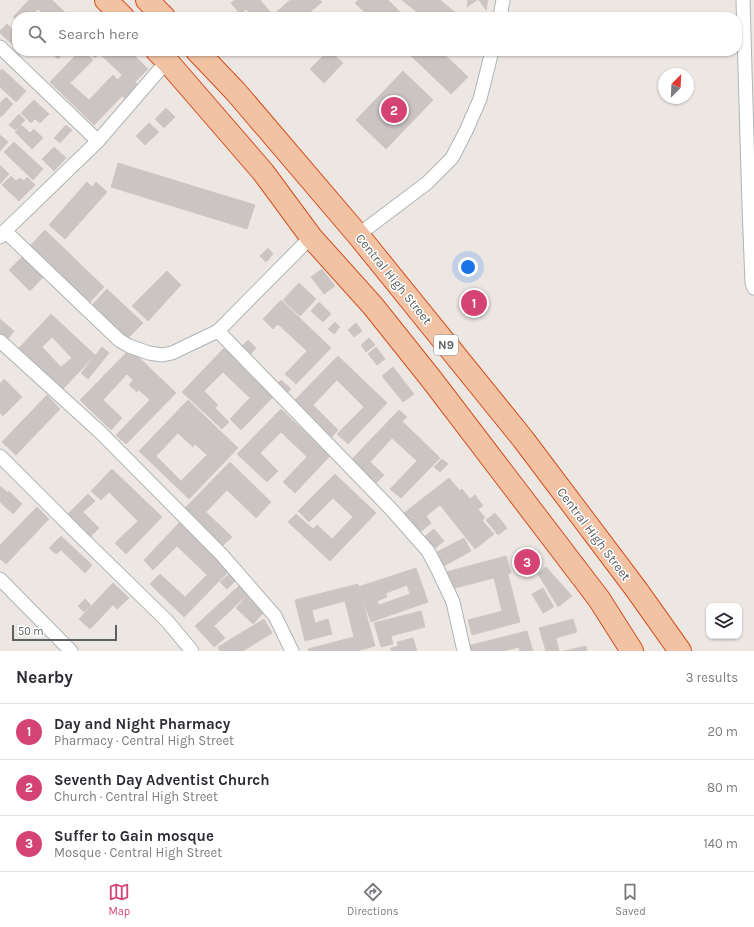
<!DOCTYPE html>
<html lang="en">
<head>
<meta charset="utf-8">
<style>
	body { margin:0; font-family:Karla,sans-serif; background:#f2f2f3; color:#2b2b33 }
	.controls { position:absolute; right:12px; bottom:12px; display:grid; overflow:hidden; border-radius:8px; box-shadow:0 1px 3px #0004 }
	.controls button { width:36px; height:36px; display:grid; place-items:center; padding:0; border:0; border-bottom:1px solid #e1e1e2; background:#fff; color:#2b2b33; font:20px sans-serif }
	.compass { position:absolute; left:658px; top:68px; width:36px; height:36px; border-radius:50%; background:#fff; box-shadow:0 1px 3px #0004; rotate:24deg }
	.scale { position:absolute; left:12px; bottom:10px; width:105px; box-sizing:border-box; padding-left:4px; border:2px solid #5c6263; border-top:0; font-size:11px; line-height:14px; white-space:nowrap; color:#5c6263; -webkit-text-stroke:3px #fff; paint-order:stroke }
	.you { position:absolute; left:468px; top:267px; width:14px; height:14px; margin:-10px; border:3px solid #fff; border-radius:50%; background:#1a73e8; box-shadow:0 0 0 6px #1a73e833 }
	.badge { display:grid; place-items:center; width:26px; height:26px; border-radius:50%; background:#d44374; color:#fff; font-size:13px; font-weight:700 }
	.pin { position:absolute; translate:-50% -50%; border:2px solid #fff; box-shadow:0 1px 4px #0006 }
	.list { margin:0; padding:0; list-style:none }
	h2 { display:flex; justify-content:space-between; align-items:center; height:52px; margin:0; padding:0 16px; font-size:17px }
	h2 small { font-size:13px; font-weight:400; color:#7c7c81 }
	.list li { display:grid; grid-template-columns:26px 1fr auto; gap:12px; align-items:center; box-sizing:border-box; height:56px; padding:0 16px; border-top:1px solid #e1e1e2 }
	.list b { display:block; font-size:15px; white-space:nowrap }
	.list p { margin:0; font-size:13px; white-space:nowrap; color:#7c7c81 }
	.list em { font-size:13px; font-style:normal; color:#7c7c81 }
	.icon { flex:none; width:22px; height:22px; fill:none; stroke:currentColor; stroke-width:2; stroke-linecap:round; stroke-linejoin:round }
	.map { position:relative; flex:none; width:754px; height:651px; overflow:hidden }
	.search { position:absolute; background:#fff; box-shadow:0 1px 3px #0004; left:12px; right:12px; top:12px; height:44px; display:flex; align-items:center; gap:10px; box-sizing:border-box; padding:0 14px; border-radius:16px; color:#7c7c81; font-size:15px }
	.sheet { height:220px; background:#fff }
	nav { display:flex; justify-content:space-around; align-items:center; box-sizing:border-box; height:56px; border-top:1px solid #e1e1e2; background:#fff; font-size:11px; color:#7c7c81 }
	nav a { display:grid; justify-items:center; gap:2px }
	nav .on { color:#d44374 }
	.map>svg:first-child { display:block }
	.building { fill:#cac4c3; stroke:#d1c7c3; fill-rule:evenodd }
	.lines { fill:none; stroke-linecap:round; stroke-linejoin:round }
	.minor-casing { stroke:#afb4b5; stroke-width:15 }
	.trunk-casing { stroke:#d54f1c; stroke-width:24 }
	.minor { stroke:#fff; stroke-width:13 }
	.trunk { stroke:#f2c2a4; stroke-width:22 }
	.labels { text-anchor:middle; dominant-baseline:central; stroke-width:3; stroke-linejoin:round; paint-order:stroke }
	.shield { fill:#fff; stroke:#8d9192; stroke-width:1 }
	.shield-label { font-size:12px; font-weight:bold; fill:#5c6263 }
	.street-label { font-size:13px; fill:#5c6263; stroke:#fff }
</style>
</head>
<body>
<div class="map">
<svg width="754" height="651" viewBox="0 0 754 651">
	<rect width="100%" height="100%" fill="#ede7e4"/>
	<!-- building -->
	<g class="building">
		<path d="M29 0H52L70 17H47L38 9 30 17H17V20L13 17Z"/>
		<path d="M235 0H260L273 15 290 0H320L322 2 304 17H253L246 9 240 14 231 3Z"/>
		<path d="M358 0H388L405 17H370L355 3Z"/>
		<path d="M402 0H440L461 17H423Z"/>
		<path d="M468 0H477L467 7Z"/>
		<path d="M479 0H488L486 10Z"/>
		<path d="M7 24 17 34V42L13 45 0 33V31Z"/>
		<path d="M49 51H66L58 59Z"/>
		<path d="M80 51H84L93 60 70 83 89 100 113 75 118 80 122 75 99 53 95 58 87 51H130L148 69 135 82 140 87 127 100 122 96 94 125 50 82Z"/>
		<path d="M328 51H330L343 63 324 83 310 69Z"/>
		<path d="M406 51H441L468 77 451 94Z"/>
		<path d="M2 69 26 91 16 102 0 87V71Z"/>
		<path d="M403 71 433 100 386 149 356 120Z"/>
		<path d="M6 97 13 104 1 117 0 116V103Z"/>
		<path d="M34 100 49 114 40 123 35 119 31 123 21 113Z"/>
		<path d="M166 108 175 117 164 128 155 119Z"/>
		<path d="M19 114 25 120 15 130 9 125Z"/>
		<path d="M149 123 159 132 145 145 136 136Z"/>
		<path d="M21 125 30 133 34 129 43 138 32 149 15 132Z"/>
		<path d="M66 125 72 130 60 143 54 138Z"/>
		<path d="M0 135 8 142 0 151Z"/>
		<path d="M14 142 43 169 33 180 4 152Z"/>
		<path d="M54 147 66 158 54 171 42 159Z"/>
		<path d="M118 163 255 205 247 229 111 187Z"/>
		<path d="M0 165 9 174 0 184Z"/>
		<path d="M11 176 16 181 20 178 24 181 27 177 35 185 19 201 2 185Z"/>
		<path d="M87 182 92 187 96 182 107 192 65 239 49 225Z"/>
		<path d="M45 230 104 287 89 303 30 246Z"/>
		<path d="M268 248 273 254 266 262 260 256Z"/>
		<path d="M23 256 43 277 30 291 9 270Z"/>
		<path d="M322 269 335 286 324 294 311 277Z"/>
		<path d="M167 271 181 285 148 321 132 306Z"/>
		<path d="M299 283 316 299 300 316 283 300Z"/>
		<path d="M107 289 143 323 127 339 92 305Z"/>
		<path d="M281 300 331 348 296 384 285 374 307 351 278 324 273 329 263 319Z"/>
		<path d="M319 302 331 314 323 322 311 311Z"/>
		<path d="M51 314 95 355 63 389 19 348ZM52 337 72 358 61 367 42 347Z"/>
		<path d="M0 319 14 331 7 340 0 334Z"/>
		<path d="M335 322 340 327 334 334 328 329Z"/>
		<path d="M356 323 362 331 354 337 348 330Z"/>
		<path d="M369 338 375 345 366 352 361 345Z"/>
		<path d="M248 340 256 348 248 357 239 349Z"/>
		<path d="M226 346 276 394 241 430 230 419 250 398 223 372 204 391 218 405 215 408 229 422 222 429 182 392Z"/>
		<path d="M102 347 109 353 88 379 81 373Z"/>
		<path d="M376 347 385 359 377 365 368 354Z"/>
		<path d="M130 349 176 393 126 444 116 435 150 400 139 390 137 392 129 385 133 380 127 374 103 400 122 418 111 430 80 400Z"/>
		<path d="M338 356 387 403 348 444 337 434 364 407 337 380 313 405 338 430 329 440 291 404Z"/>
		<path d="M393 367 414 394 403 402 382 376Z"/>
		<path d="M4 379 22 397 3 416 0 413V384Z"/>
		<path d="M281 380 291 389 286 394 276 385Z"/>
		<path d="M47 395 60 409 16 455 2 442Z"/>
		<path d="M188 400 238 448 189 499 139 451ZM178 433 193 447 195 444 207 455 181 481 156 456Z"/>
		<path d="M281 409 330 456 295 493 283 482 307 457 281 432 260 453 278 471 267 482 237 454Z"/>
		<path d="M399 410 407 417 402 421 440 458 401 498 390 489 417 461 392 438 370 462 384 475 375 484 351 460Z"/>
		<path d="M442 459 448 464 440 472 434 467Z"/>
		<path d="M230 462 271 502 256 518 227 490 206 512 232 537 220 548 182 511Z"/>
		<path d="M112 469 162 517 126 554 115 543 138 521 109 492 101 500 91 491Z"/>
		<path d="M335 474 376 513 330 561 288 522 296 514 313 529 317 525 332 539 353 517 333 498 309 522 298 511Z"/>
		<path d="M449 478 460 491 462 489 470 499 475 495 483 506 478 509 485 518 482 520 494 534 475 549 440 505 426 516 431 523 419 533 404 513Z"/>
		<path d="M0 486 8 493 9 491 22 504 13 514 0 502Z"/>
		<path d="M88 494 95 501 83 512 99 528 89 538 67 515Z"/>
		<path d="M37 507 49 519 6 564 0 559V545Z"/>
		<path d="M495 513 507 528 498 535 486 520Z"/>
		<path d="M180 522 230 570 184 617 150 584 160 574 185 597 207 575 177 546 153 570 144 560Z"/>
		<path d="M434 529 444 541 433 550 423 538Z"/>
		<path d="M61 536 92 565 85 573 61 550 56 554 49 548Z"/>
		<path d="M464 538 471 551 444 566 437 552Z"/>
		<path d="M529 552 537 564 524 572 517 559Z"/>
		<path d="M506 556 511 573 508 574 520 622 472 635 468 620 502 611 494 578 451 589 446 572Z"/>
		<path d="M546 567 572 596 558 607 538 574Z"/>
		<path d="M416 568 428 602 371 622 358 587ZM407 585 410 594 379 605 377 601 387 597 386 593Z"/>
		<path d="M231 572 237 579 227 589 220 582Z"/>
		<path d="M113 583 129 598 117 609 113 605 90 629 79 619Z"/>
		<path d="M358 584 375 646 356 651H308V649L354 637 345 601 312 610 315 623 328 619 332 634 305 641 295 600Z"/>
		<path d="M240 585 248 594 214 626 225 638 214 647 195 626Z"/>
		<path d="M543 588 554 607 543 613 532 594Z"/>
		<path d="M250 593 267 609 253 624 236 608Z"/>
		<path d="M85 599 91 605 84 612 78 606Z"/>
		<path d="M421 611 425 627 391 636 393 644 381 647 374 623Z"/>
		<path d="M264 619 272 633 243 651H220L218 647Z"/>
		<path d="M573 619 577 632 556 638 559 651H546L539 628Z"/>
		<path d="M527 631 533 651H520L519 647 504 651H469L467 646Z"/>
		<path d="M413 638 417 651H391V648L398 646 397 642Z"/>
		<path d="M586 646 587 651H564Z"/>
	</g>
	<g class="lines">
		<!-- minor casing -->
		<g class="minor-casing">
			<g id="minor">
				<path d="M743 0 749 206 752 283 754 288"/>
				<path d="M500 17 503 0"/>
				<path d="M0 47 98 141"/>
				<path d="M5 231 119 340 129 346 149 353 162 355 172 353 218 331 311 237"/>
				<path d="M358 235 427 183 452 158 466 131 480 99 492 51"/>
				<path d="M0 237 5 231 98 141 167 61"/>
				<path d="M218 331 390 508 428 551 438 570 453 602 464 651"/>
				<path d="M0 341 100 432 221 554 275 616 292 651"/>
				<path d="M0 456 77 533 167 621 192 651"/>
				<path d="M0 579 71 651"/>
			</g>
		</g>
		<!-- trunk casing -->
		<g class="trunk-casing">
			<g id="trunk">
				<path d="M106 0 123 17"/>
				<path d="M147 0 164 17"/>
				<path d="M157 51 167 61 263 172 311 237 373 306 432 380 599 599 632 651"/>
				<path d="M197 51 236 92 358 235 523 439 636 589 680 651"/>
			</g>
		</g>
		<!-- minor -->
		<use href="#minor" class="minor"/>
		<!-- trunk -->
		<use href="#trunk" class="trunk"/>
	</g>
	<g class="labels">
		<!-- shield labels -->
		<rect class="shield" x="434" y="335" width="24" height="20" rx="3"/>
		<g class="shield-label">
			<text x="446" y="345">N9</text>
		</g>
		<!-- street labels -->
		<g class="street-label">
			<text transform="translate(394 279) rotate(51)">Central High Street</text>
			<text transform="translate(594 534) rotate(53)">Central High Street</text>
		</g>
	</g>
</svg>
<div class="controls">
<button><svg class="icon" aria-label="layers" viewBox="0 0 24 24"><path d="M12 4l9 5-9 5-9-5zM3 14l9 5 9-5"/></svg></button>
</div>
<svg class="compass" viewBox="-18 -18 36 36"><path d="M0-13l5 13h-10z" fill="#e53935"/><path d="M0 13l5-13h-10z" fill="#7c7c81"/></svg>
<div class="scale">50 m</div>
<div class="you"></div>
<div class="pin badge" style="left:474px;top:303px">1</div>
<div class="pin badge" style="left:394px;top:110px">2</div>
<div class="pin badge" style="left:527px;top:562px">3</div>
<div class="search"><svg class="icon" aria-label="search" viewBox="0 0 24 24"><circle cx="10" cy="10" r="6"/><path d="M15 15l6 6"/></svg>Search here</div>
</div>
<section class="sheet">
<h2>Nearby<small>3 results</small></h2>
<ul class="list">
<li><span class="badge">1</span><div><b>Day and Night Pharmacy</b><p>Pharmacy · Central High Street</p></div><em>20 m</em></li>
<li><span class="badge">2</span><div><b>Seventh Day Adventist Church</b><p>Church · Central High Street</p></div><em>80 m</em></li>
<li><span class="badge">3</span><div><b>Suffer to Gain mosque</b><p>Mosque · Central High Street</p></div><em>140 m</em></li>
</ul>
</section>
<nav>
<a class="on"><svg class="icon" aria-label="map" viewBox="0 0 24 24"><path d="M3 6l6-2 6 2 6-2v14l-6 2-6-2-6 2zM9 4v14M15 6v14"/></svg>Map</a>
<a><svg class="icon" aria-label="directions" viewBox="0 0 24 24"><path d="M12 3l9 9-9 9-9-9zM9 14v-3h6M13 9l2 2-2 2"/></svg>Directions</a>
<a><svg class="icon" aria-label="saved" viewBox="0 0 24 24"><path d="M7 4h10v16l-5-4-5 4z"/></svg>Saved</a>
</nav>
</body>
</html>
